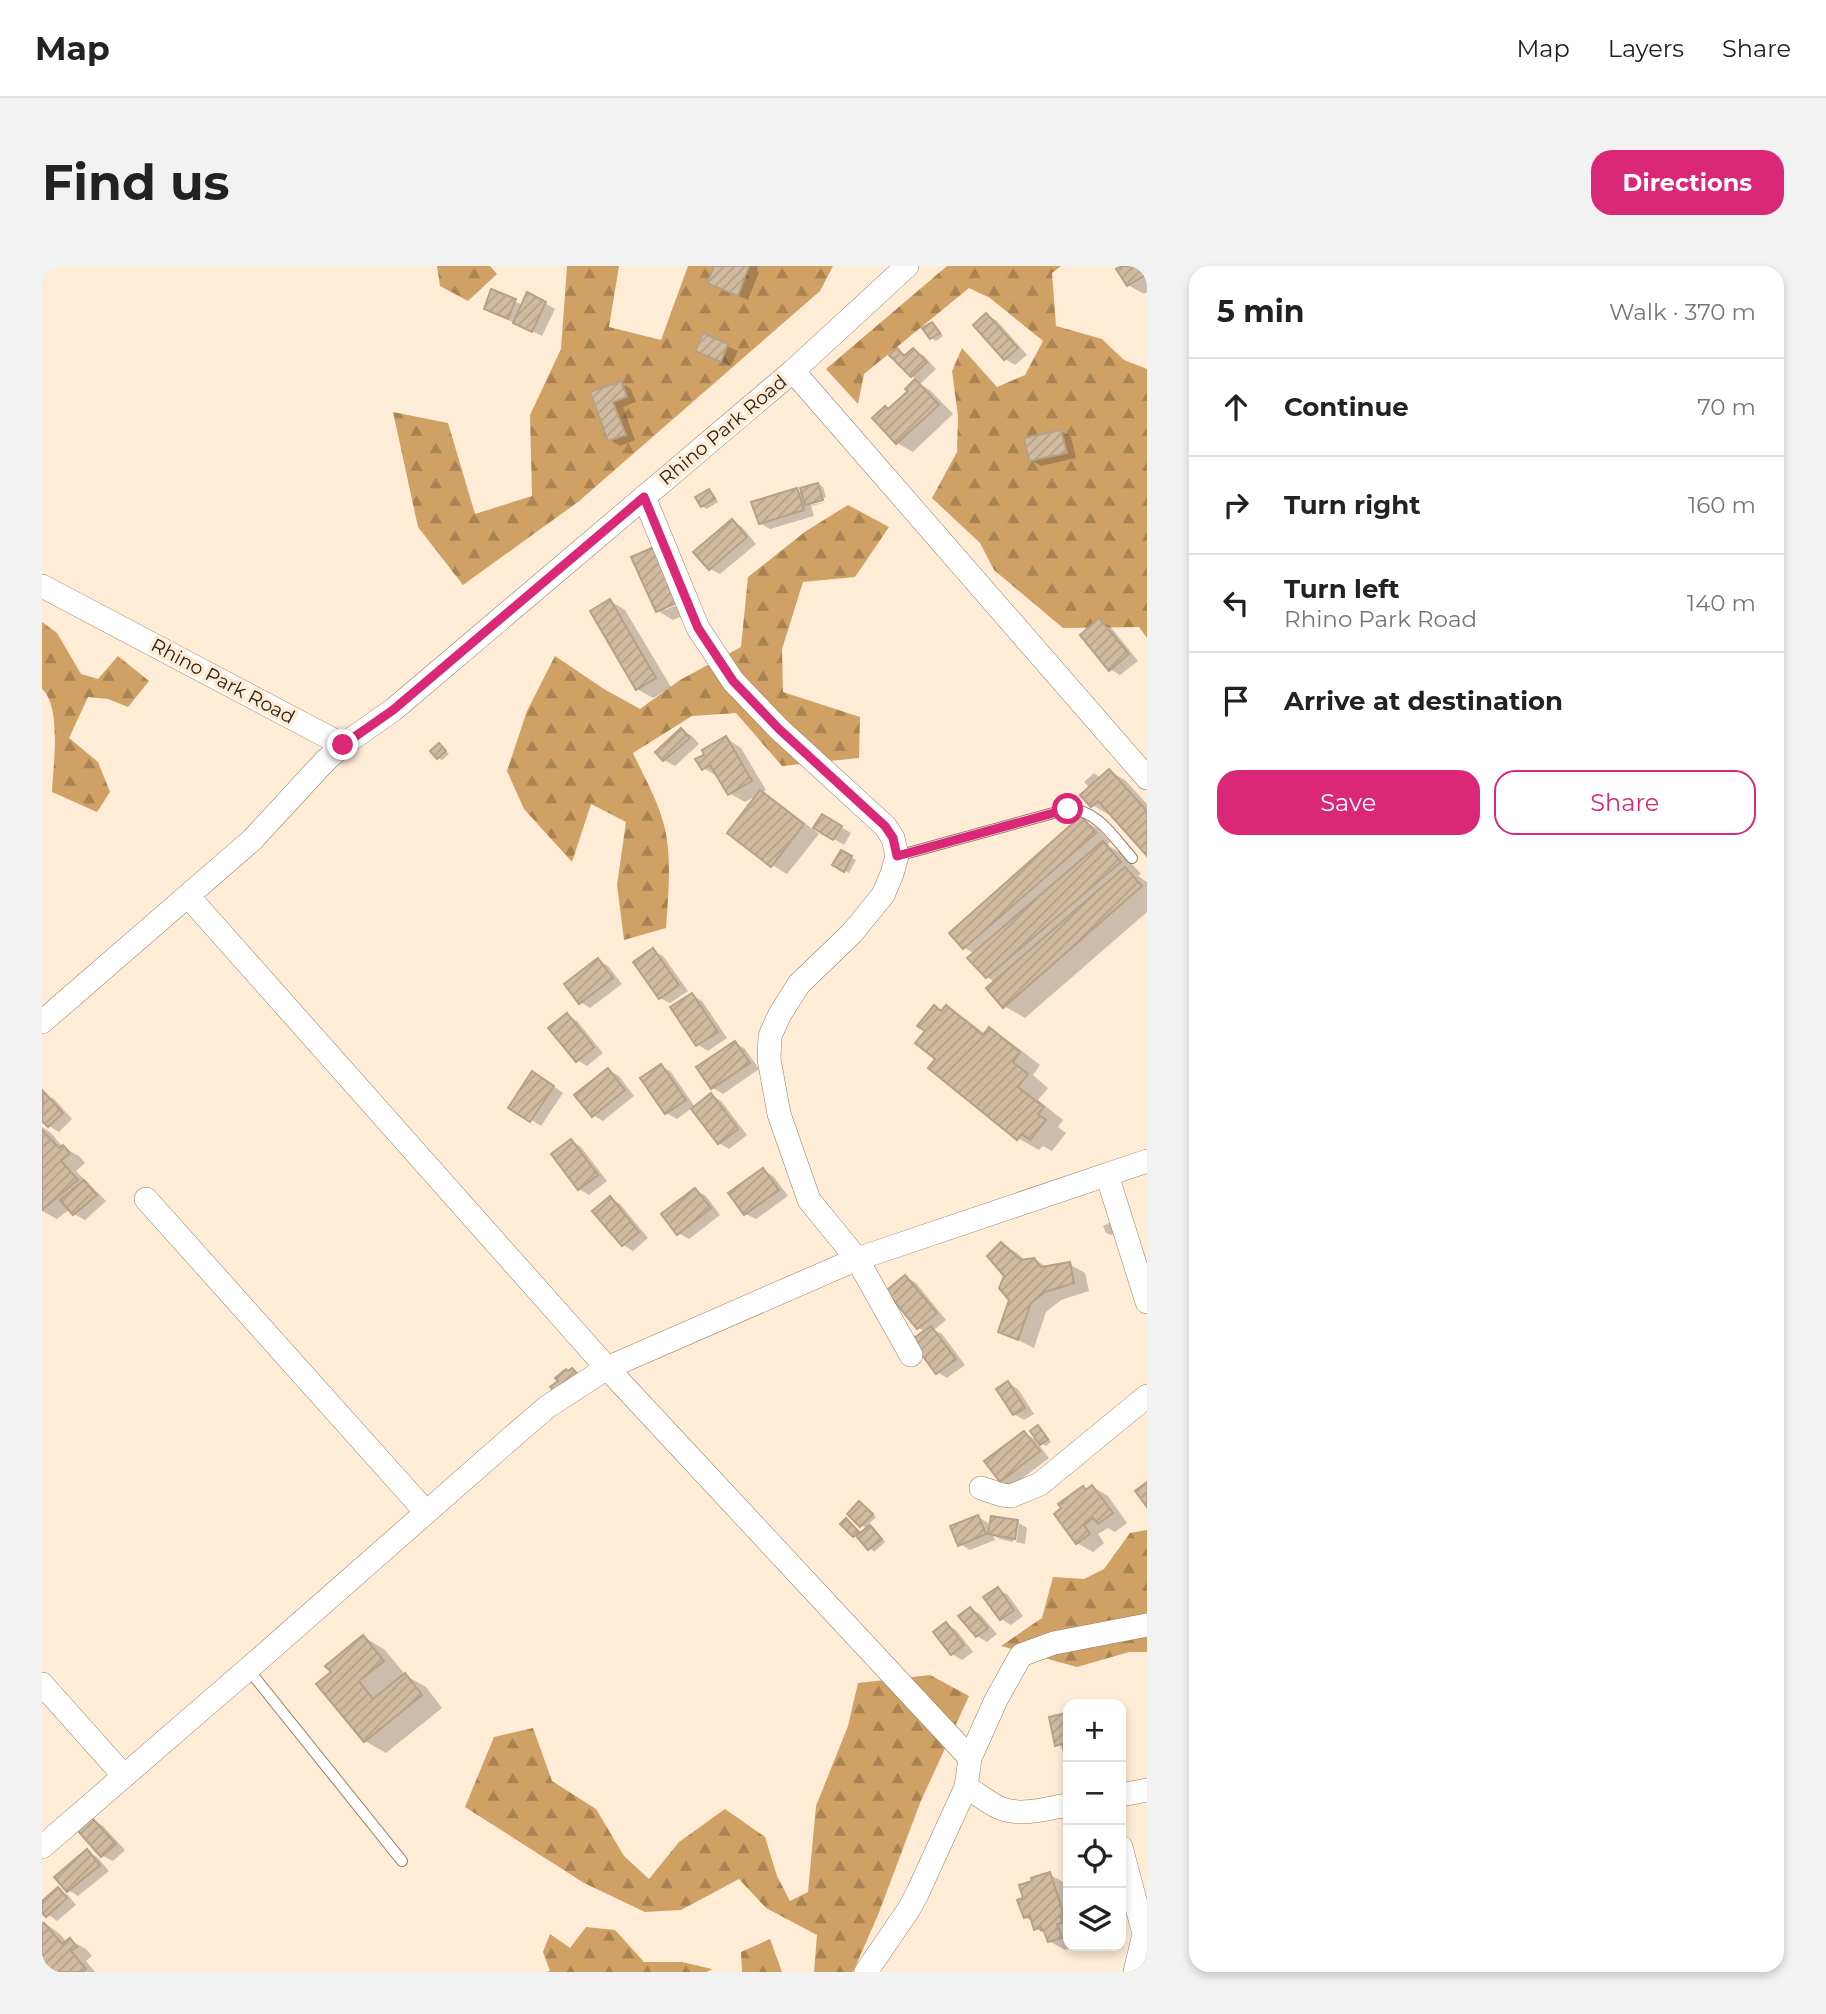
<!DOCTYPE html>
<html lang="en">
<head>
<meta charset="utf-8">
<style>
	body { margin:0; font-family:Montserrat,sans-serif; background:#f2f2f2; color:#222 }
	.controls { position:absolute; right:21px; bottom:21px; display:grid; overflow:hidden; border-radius:14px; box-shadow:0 4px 10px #0003 }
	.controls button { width:63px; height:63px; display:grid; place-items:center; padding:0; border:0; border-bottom:2px solid #e0e0e0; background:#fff; color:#222; font:35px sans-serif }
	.stop { position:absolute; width:21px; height:21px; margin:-16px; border:5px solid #db2777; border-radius:50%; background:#fff }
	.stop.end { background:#db2777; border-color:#fff; box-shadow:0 2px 7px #0008 }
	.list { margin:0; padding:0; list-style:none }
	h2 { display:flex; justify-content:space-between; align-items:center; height:91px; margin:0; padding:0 28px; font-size:30px }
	h2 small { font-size:23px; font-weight:400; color:#767676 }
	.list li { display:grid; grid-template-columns:46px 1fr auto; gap:21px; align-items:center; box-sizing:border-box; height:98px; padding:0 28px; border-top:2px solid #e0e0e0 }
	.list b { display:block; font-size:26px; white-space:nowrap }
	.list p { margin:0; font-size:23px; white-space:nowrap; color:#767676 }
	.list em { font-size:23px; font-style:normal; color:#767676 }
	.actions { display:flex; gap:14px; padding:21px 28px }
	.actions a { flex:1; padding:16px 0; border:2px solid #db2777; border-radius:21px; text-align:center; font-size:24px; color:#db2777 }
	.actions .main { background:#db2777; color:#fff }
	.icon { flex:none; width:38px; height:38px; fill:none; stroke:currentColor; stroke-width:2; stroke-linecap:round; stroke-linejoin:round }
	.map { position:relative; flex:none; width:1105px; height:1706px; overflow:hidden; border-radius:21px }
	header { display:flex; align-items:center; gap:42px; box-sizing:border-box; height:98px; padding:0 35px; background:#fff; border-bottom:2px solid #e0e0e0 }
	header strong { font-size:33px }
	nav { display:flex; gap:38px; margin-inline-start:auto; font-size:24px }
	.intro { display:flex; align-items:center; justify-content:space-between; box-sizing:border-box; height:168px; padding:0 42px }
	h1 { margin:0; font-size:49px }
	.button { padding:18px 32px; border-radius:21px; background:#db2777; color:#fff; font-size:24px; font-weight:700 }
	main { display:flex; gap:42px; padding:0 42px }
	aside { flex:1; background:#fff; border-radius:21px; box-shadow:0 4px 10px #0003 }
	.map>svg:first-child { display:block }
	.forest { fill:url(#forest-firs) }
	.shadow { fill:#0003; fill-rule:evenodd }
	.building { fill:url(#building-hatch); stroke:#b6a187; stroke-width:2 }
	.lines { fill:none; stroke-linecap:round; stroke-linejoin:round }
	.lane-casing { stroke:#947f66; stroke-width:12 }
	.street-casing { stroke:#947f66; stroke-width:24 }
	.lane { stroke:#fff; stroke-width:10 }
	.street { stroke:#fff; stroke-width:23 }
	.route { stroke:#db2777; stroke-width:9 }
	.labels { text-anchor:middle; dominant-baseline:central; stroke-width:7; stroke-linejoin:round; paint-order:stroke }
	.street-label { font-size:19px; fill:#2c2319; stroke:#ffecd6 }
</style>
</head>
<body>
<header>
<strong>Map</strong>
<nav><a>Map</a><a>Layers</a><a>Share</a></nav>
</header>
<div class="intro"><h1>Find us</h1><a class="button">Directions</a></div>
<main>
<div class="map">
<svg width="1105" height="1706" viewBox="0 0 1105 1706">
	<defs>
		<pattern id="forest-firs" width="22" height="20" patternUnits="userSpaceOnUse" patternTransform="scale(1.75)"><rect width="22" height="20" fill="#d0a164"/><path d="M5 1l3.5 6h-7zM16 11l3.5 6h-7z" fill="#a98352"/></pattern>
		<pattern id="building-hatch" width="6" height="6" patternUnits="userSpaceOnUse" patternTransform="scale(1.75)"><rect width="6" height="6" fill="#d1bba0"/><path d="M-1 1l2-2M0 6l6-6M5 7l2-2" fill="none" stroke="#b4a089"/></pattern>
	</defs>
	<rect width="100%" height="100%" fill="#ffecd6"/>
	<!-- forest -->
	<g class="forest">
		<path d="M395 0H448L455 8 426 35 398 20Z"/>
		<path d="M525 0H577L567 61 619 74 646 0H791L778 25 536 236 421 319 376 261 351 146 406 157 433 248 490 230 488 149 519 83Z"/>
		<path d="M905 0H1019L1010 7 1014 60 1060 73 1082 94 1105 103V372L1097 361 1021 362 952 304 938 277 890 232 915 186 916 150 910 105 920 82 955 121 983 109 1001 75 948 32 927 22 822 108 816 138 784 103Z"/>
		<path d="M806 239 847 261 813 311 761 316 740 383 741 426 818 451 817 492 740 500 694 447 650 450 591 487C604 515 621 543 625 574 629 602 626 633 624 662L582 674 575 619 584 556 549 538 530 596 482 543 465 505 485 445 513 390 562 423 598 443 638 414 699 381 706 311 764 265Z"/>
		<path d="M0 356 15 367 39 408 56 413 76 390 107 415 86 441 66 433 46 431 27 472 56 496 68 526 55 546 10 526C11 501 20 441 0 423Z"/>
		<path d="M1105 1264V1386H1087L1035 1401 959 1380 1000 1352 1011 1311 1042 1313 1062 1303 1088 1267Z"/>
		<path d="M888 1409 927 1430 878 1537 836 1649 811 1706H772L775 1669 724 1642 697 1613 639 1644 603 1646 542 1617 423 1541 452 1471 491 1462 510 1515 554 1543 582 1590 607 1613 637 1576 683 1543 723 1571 735 1610 748 1635 766 1626 774 1540 806 1460 816 1417Z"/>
		<path d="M544 1661 573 1664 602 1696H640L670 1703 665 1706H504L508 1705 501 1686 508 1668 528 1682Z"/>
		<path d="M728 1673 740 1706H700L699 1686Z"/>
	</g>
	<!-- shadow -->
	<g class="shadow">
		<path d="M674 0H716L715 5 717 6 706 34 678 22Z"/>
		<path d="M1083 0H1105V26L1102 28 1086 19Z"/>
		<path d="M450 26 481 39 503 37 513 43 500 70 454 48Z"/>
		<path d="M945 49 955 55 985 89 973 99 963 93Z"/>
		<path d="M890 58 894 60 901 70 894 75 889 72 883 62Z"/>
		<path d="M661 69 696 85 689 100 665 90Z"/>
		<path d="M855 84 865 90 871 84 882 90 894 103 878 118 889 125 911 148 871 186 855 177 833 153 847 144 868 125 866 123 876 114 870 110Z"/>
		<path d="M578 117 589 123 594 136 581 141 593 174 578 180 568 174 550 127Z"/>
		<path d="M1019 165 1029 171 1034 192 999 200 989 194Z"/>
		<path d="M776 218 781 221 784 231 768 236V239L785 236 769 240 772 250 728 263 718 257 755 224 762 228Z"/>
		<path d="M667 225 672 228 676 236 665 243 660 240Z"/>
		<path d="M690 255 700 261 714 278 678 308 668 303Z"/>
		<path d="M614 282 630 291 654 344 631 354 616 345 592 291ZM646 330 648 333 623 344V341Z"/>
		<path d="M568 335 583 344 629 421 611 432 595 423Z"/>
		<path d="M1057 355 1068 360 1096 395 1078 409 1068 403Z"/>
		<path d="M639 464 650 470 657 478 633 500 622 494Z"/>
		<path d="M684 472 699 482 724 524 720 527 734 535 777 568 745 608 730 599 717 528 703 536 687 527 677 511 661 502Z"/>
		<path d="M397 479 407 488 400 494 396 492Z"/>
		<path d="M1067 505 1083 514 1105 538V587L1068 546 1066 548 1050 539 1048 522 1042 516 1052 507 1059 512Z"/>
		<path d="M781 550 809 567 802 579 774 562Z"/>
		<path d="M1039 553 1055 562 1068 576 1065 579 1082 589 1099 608 1096 610 1105 616V646L983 752 962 740 953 716 945 711 933 688 923 682 910 667Z"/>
		<path d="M800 586 814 594 807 607 793 599Z"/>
		<path d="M611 685 621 690 646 725 628 737 618 732Z"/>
		<path d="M556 694 566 700 580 718 548 742 538 736Z"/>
		<path d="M650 729 660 735 685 772 666 785 656 779Z"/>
		<path d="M904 741 925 754 943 768 947 763 968 776 998 799 991 809 1006 822 996 834 1021 854 1016 861 1024 867 1010 885 1001 880 997 884 976 872 895 793 900 746Z"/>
		<path d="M525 749 535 755 561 787 545 800 535 794Z"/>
		<path d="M693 777 703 783 717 803 681 828 671 822Z"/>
		<path d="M619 800 629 806 653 841 669 829 679 835 705 869 687 883 677 877 650 842 635 853 624 847 601 812Z"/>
		<path d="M566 804 577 810 592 830 561 855 551 849Z"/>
		<path d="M501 813 521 827 499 860 469 841Z"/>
		<path d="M2 828 12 833 30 853 17 866 7 860 0 852V829Z"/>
		<path d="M0 861 8 866 22 882 37 890 43 897 34 905 64 935 43 954 32 948 28 943 15 953 0 945Z"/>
		<path d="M529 875 539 881 565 915 547 929 537 923Z"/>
		<path d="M721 904 731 910 746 930 714 953 704 948Z"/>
		<path d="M653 924 664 930 678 949 647 973 636 967Z"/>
		<path d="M568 932 578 938 606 972 591 985 581 979Z"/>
		<path d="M1073 954 1081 964 1069 969 1064 967 1061 960Z"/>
		<path d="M960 978 975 987 984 995 991 993 1005 1001 1027 998 1043 1007 1047 1025 1019 1034 1004 1046 992 1082 958 1065 969 1034Z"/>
		<path d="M864 1011 874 1017 904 1054 892 1064 900 1068 923 1099 905 1112 895 1106 884 1066 877 1062 846 1025Z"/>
		<path d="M966 1117 976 1123 992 1148 982 1154 972 1148Z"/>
		<path d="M996 1161 1000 1164 1009 1176 1004 1180 993 1174 1007 1192 969 1221 959 1215 982 1167 998 1176Z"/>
		<path d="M1051 1221 1066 1230 1085 1257 1073 1266 1066 1262 1056 1268 1062 1277 1051 1286 1035 1277 1041 1222 1046 1225Z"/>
		<path d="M822 1240 834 1251 826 1259 833 1263 843 1276 832 1286 818 1271 812 1270 808 1257 820 1268 826 1263 819 1259Z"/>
		<path d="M936 1251 946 1257 948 1263 975 1256 977 1257H973L971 1276 958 1273 951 1269 953 1274 928 1284 918 1278Z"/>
		<path d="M977 1257 985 1262 983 1278 974 1276Z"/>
		<path d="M956 1323 966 1329 981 1350 969 1359 959 1353Z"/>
		<path d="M928 1343 938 1348 955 1368 945 1376 935 1370Z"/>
		<path d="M904 1358 914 1364 931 1386 920 1394 910 1388Z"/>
		<path d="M322 1371 343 1384 362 1407 361 1408 384 1421 400 1442 344 1487 323 1475 291 1406Z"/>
		<path d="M51 1554 61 1560 83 1584 71 1595 61 1590Z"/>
		<path d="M45 1586 55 1591 67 1605 36 1630 26 1624Z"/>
		<path d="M1007 1608 1023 1617 1026 1626V1680H1035L1023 1684 1007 1675 1005 1669 993 1662 991 1656 983 1651V1633Z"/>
		<path d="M16 1623 26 1629 34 1639 15 1655 0 1644V1637Z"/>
		<path d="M0 1655 18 1668 25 1677 28 1674 44 1683 50 1690 44 1695 53 1706H0Z"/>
	</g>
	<!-- building -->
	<g class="building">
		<path d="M672 0H707L696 30 665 17Z"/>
		<path d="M1080 0H1105V8L1085 20 1074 3Z"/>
		<path d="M449 23 474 33 466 53 442 43Z"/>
		<path d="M485 26 504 36 490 66 471 57Z"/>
		<path d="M944 47 976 82 962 94 931 59Z"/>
		<path d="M890 56 898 67 888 73 880 62Z"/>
		<path d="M661 67 686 78 679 96 653 85Z"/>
		<path d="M855 82 862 90 871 82 885 96 869 111 847 89Z"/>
		<path d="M873 113 897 139 854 178 830 152 843 140 846 143 866 125 863 123Z"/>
		<path d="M579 115 585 131 571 136 584 169 566 175 548 126Z"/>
		<path d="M1019 164 1025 187 987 195 982 172Z"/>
		<path d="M776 217 781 234 763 239 758 222Z"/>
		<path d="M755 222 762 244 717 258 709 236Z"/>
		<path d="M667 223 673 233 659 241 653 231Z"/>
		<path d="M690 253 705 271 667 304 651 286Z"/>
		<path d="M614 280 639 335 614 346 589 291Z"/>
		<path d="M568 333 614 412 594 424 548 345Z"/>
		<path d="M1057 352 1087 388 1067 405 1038 369Z"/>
		<path d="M639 462 648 472 621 495 613 486Z"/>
		<path d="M684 470 710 515 686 529 668 499 660 504 653 493 662 489 660 484Z"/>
		<path d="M397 477 404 485 395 493 388 485Z"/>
		<path d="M1067 503 1105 545V590L1056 535 1049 541 1038 529Z"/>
		<path d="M718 524 762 558 729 601 685 567Z"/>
		<path d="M780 548 800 560 791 574 771 562Z"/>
		<path d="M1039 550 1054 567 921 683 907 667Z"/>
		<path d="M1061 575 1079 596 944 712 925 692Z"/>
		<path d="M799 584 810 590 802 606 790 599Z"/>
		<path d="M1083 601 1100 620 961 742 944 722Z"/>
		<path d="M611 682 637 719 617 733 591 696Z"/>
		<path d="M556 692 571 712 537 738 522 718Z"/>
		<path d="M650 727 676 766 654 780 628 741Z"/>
		<path d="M892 739 899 745 904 739 941 769 947 761 978 786 971 796 986 808 976 821 1002 841 996 848 1004 854 988 874 980 868 975 874 886 802 893 793 873 777 883 765 875 760Z"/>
		<path d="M525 747 552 781 534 796 506 762Z"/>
		<path d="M693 775 708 797 669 823 654 801Z"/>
		<path d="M619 798 644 834 623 848 598 812Z"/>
		<path d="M566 802 583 824 550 851 532 829Z"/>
		<path d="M490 805 512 820 488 856 466 842Z"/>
		<path d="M1 825 21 847 6 861 0 855Z"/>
		<path d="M669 827 696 863 676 878 649 843Z"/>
		<path d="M0 864 17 882 21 879 28 887 19 895 36 914 0 944Z"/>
		<path d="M529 873 556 909 536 924 509 888Z"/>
		<path d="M721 902 737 924 702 949 686 927Z"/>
		<path d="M42 914 55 929 31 949 18 934Z"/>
		<path d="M653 922 669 942 635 969 619 948Z"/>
		<path d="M568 930 597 966 580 980 550 945Z"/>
		<path d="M959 976 979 994 992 992 999 1001 1028 996 1032 1017 1003 1026 989 1037 976 1074 956 1066 967 1034 957 1022 962 1010 945 990Z"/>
		<path d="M863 1009 895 1047 875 1063 844 1025Z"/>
		<path d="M889 1060 914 1093 894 1108 869 1074Z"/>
		<path d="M530 1102 539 1112 517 1131 508 1121 516 1115 513 1112 524 1103 526 1105Z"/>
		<path d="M966 1115 983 1142 971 1149 954 1123Z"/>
		<path d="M996 1159 1006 1173 998 1179 988 1165Z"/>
		<path d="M982 1165 998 1185 958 1216 942 1195Z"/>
		<path d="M1105 1216V1241L1093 1225Z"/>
		<path d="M1050 1219 1071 1247 1056 1258 1051 1252 1042 1259 1048 1268 1034 1278 1012 1248 1019 1242 1016 1238 1041 1220 1044 1224Z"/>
		<path d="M817 1235 831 1248 818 1261 805 1248Z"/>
		<path d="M936 1249 944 1268 916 1280 908 1260Z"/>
		<path d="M949 1250 976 1254 973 1273 946 1268Z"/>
		<path d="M804 1252 817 1266 811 1271 798 1258Z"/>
		<path d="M828 1259 840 1273 826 1284 814 1270Z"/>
		<path d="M956 1321 972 1344 958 1354 941 1331Z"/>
		<path d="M928 1341 946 1362 934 1371 916 1350Z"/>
		<path d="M904 1356 922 1379 909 1389 891 1366Z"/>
		<path d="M321 1369 342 1395 317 1415 331 1433 363 1407 380 1429 322 1476 274 1418 289 1406 283 1400Z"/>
		<path d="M1024 1447 1025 1451H1026V1490L1023 1491 1020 1478 1013 1480 1007 1451Z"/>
		<path d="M50 1552 74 1578 59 1591 36 1565Z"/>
		<path d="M45 1583 58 1599 25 1626 12 1611Z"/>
		<path d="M1008 1606 1022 1649 1019 1651 1021 1657 1015 1658 1020 1672 1006 1676 1001 1663 999 1664V1661L992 1664 988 1650 982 1652 975 1634 981 1632 977 1619 990 1615 989 1612Z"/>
		<path d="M16 1621 25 1632 4 1651 0 1647V1635Z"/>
		<path d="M2 1657 20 1678 28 1672 35 1681 29 1685 44 1703 40 1706H0V1659Z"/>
	</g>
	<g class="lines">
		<!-- lane casing -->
		<g class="lane-casing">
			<g id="lane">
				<path d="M855 590 1026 543C1055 543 1072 572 1090 592"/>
				<path d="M206 1403 360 1595"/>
			</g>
		</g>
		<!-- street casing -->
		<g class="street-casing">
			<g id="street">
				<path d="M751 105 1105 512"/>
				<path d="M602 231 656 362 691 415 737 463 843 560 851 572 855 590 850 608 841 629 810 667 757 718 738 748 728 770 727 793 737 848 767 934 815 993 1105 895"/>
				<path d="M0 320 301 479"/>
				<path d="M146 630 565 1102 928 1492"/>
				<path d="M0 756 210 574 283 495 301 479 351 444 751 105 865 0"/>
				<path d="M1065 909 1105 1036"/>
				<path d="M104 933 384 1246"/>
				<path d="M939 1222 960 1229 969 1230 998 1218 1105 1130"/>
				<path d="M0 1418 82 1510"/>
				<path d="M924 1521C935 1527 946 1537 958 1542 979 1551 1005 1542 1026 1539"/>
				<path d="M1079 1529 1105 1524"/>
				<path d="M0 1581 206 1403 469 1172 505 1141 565 1102 815 993 869 1089"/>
				<path d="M1079 1581 1102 1668 1093 1706"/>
				<path d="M824 1706 867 1643 876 1626 924 1521 928 1492 954 1434 979 1389 1012 1377 1105 1359"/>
			</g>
		</g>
		<!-- lane -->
		<use href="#lane" class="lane"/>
		<!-- street -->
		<use href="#street" class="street"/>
	</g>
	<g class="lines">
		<!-- route -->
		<path class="route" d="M301 479 351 444 602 231 656 362 691 415 737 463 843 560 851 572 855 590 1026 543"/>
	</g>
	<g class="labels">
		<!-- street labels -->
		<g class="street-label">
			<text transform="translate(681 164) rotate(-40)">Rhino Park Road</text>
			<text transform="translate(181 415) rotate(28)">Rhino Park Road</text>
		</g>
	</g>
</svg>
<div class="controls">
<button>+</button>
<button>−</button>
<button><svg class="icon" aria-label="locate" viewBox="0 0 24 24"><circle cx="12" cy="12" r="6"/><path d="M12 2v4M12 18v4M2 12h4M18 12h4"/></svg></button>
<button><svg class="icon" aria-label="layers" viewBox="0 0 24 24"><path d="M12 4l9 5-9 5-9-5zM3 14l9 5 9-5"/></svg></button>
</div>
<div class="stop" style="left:1026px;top:543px"></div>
<div class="stop end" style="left:301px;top:479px"></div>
</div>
<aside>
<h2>5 min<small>Walk · 370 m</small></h2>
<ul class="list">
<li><svg class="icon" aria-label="ahead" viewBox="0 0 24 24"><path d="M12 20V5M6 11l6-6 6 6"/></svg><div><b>Continue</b></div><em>70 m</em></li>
<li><svg class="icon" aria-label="right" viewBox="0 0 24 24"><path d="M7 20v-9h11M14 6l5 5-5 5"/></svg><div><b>Turn right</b></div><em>160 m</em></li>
<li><svg class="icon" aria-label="left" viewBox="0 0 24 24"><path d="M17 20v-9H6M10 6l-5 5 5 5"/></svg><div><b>Turn left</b><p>Rhino Park Road</p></div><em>140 m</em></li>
<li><svg class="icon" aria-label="arrive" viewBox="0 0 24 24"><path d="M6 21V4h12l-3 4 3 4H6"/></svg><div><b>Arrive at destination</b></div></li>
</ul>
<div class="actions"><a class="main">Save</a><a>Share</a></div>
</aside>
</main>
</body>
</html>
